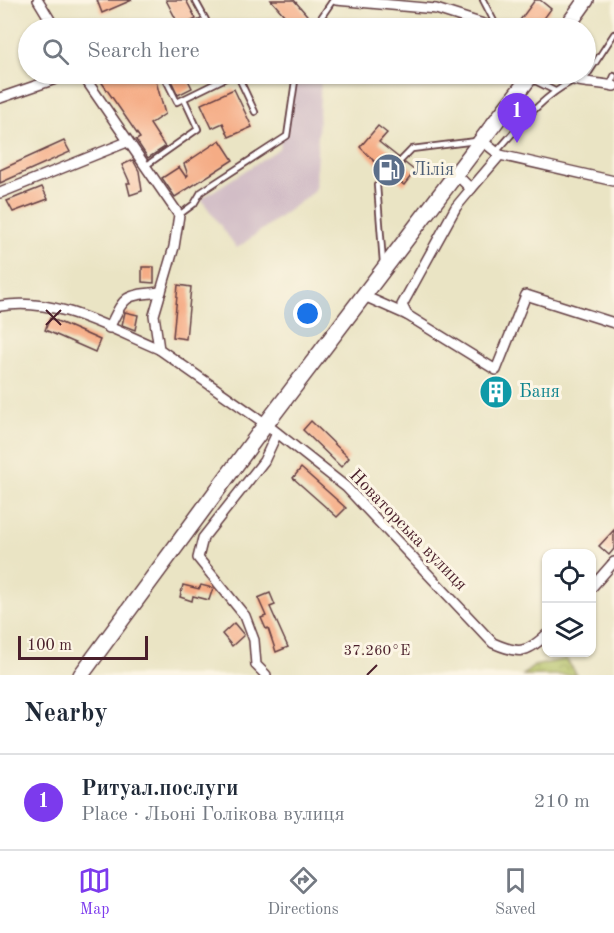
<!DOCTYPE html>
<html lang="en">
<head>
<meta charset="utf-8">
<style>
	body { margin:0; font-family:"Old Standard TT",serif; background:#f6f6f7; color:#1f2937 }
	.controls { position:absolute; right:18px; bottom:18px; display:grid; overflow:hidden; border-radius:12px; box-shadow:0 2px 4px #0004 }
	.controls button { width:54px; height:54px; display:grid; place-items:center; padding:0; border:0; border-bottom:2px solid #e0e1e3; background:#fff; color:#1f2937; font:30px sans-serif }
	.scale { position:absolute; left:18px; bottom:15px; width:130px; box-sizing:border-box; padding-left:6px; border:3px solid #4a1f2b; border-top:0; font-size:16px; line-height:21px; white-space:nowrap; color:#4a1f2b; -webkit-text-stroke:4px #fcf5e5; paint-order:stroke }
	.you { position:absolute; left:308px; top:314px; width:21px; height:21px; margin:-15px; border:4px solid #fff; border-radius:50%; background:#1a73e8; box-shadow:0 0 0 9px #1a73e833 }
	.badge { display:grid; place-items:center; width:39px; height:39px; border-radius:50%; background:#7c3aed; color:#fff; font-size:20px; font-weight:700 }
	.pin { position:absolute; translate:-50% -50px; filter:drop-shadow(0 2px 3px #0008) }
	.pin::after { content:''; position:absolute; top:32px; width:21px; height:18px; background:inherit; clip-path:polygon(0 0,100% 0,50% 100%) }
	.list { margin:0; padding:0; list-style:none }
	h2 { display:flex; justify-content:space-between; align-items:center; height:78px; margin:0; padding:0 24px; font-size:26px }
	h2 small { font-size:20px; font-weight:400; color:#747a83 }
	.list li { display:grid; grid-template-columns:39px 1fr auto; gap:18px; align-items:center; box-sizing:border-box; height:96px; padding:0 24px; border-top:2px solid #e0e1e3 }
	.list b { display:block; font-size:22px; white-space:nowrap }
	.list p { margin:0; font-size:20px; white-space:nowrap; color:#747a83 }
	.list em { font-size:20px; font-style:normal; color:#747a83 }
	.icon { flex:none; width:33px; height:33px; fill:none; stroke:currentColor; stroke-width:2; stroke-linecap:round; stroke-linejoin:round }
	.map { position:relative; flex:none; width:614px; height:675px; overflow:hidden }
	.search { position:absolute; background:#fff; box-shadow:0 2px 4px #0004; left:18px; right:18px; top:18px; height:66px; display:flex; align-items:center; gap:15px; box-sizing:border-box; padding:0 21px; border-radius:33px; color:#747a83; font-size:22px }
	.sheet { height:174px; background:#fff }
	nav { display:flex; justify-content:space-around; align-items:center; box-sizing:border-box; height:84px; border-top:2px solid #e0e1e3; background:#fff; font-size:16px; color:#747a83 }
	nav a { display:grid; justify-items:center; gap:3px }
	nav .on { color:#7c3aed }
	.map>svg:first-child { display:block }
	.industrial { fill:#d2bdc6 }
	.park { fill:url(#park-crowns); stroke:#7e6f46; stroke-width:1.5 }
	.building { fill:#f5ac85 }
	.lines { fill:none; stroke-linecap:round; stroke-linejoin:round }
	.service-casing { stroke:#623d42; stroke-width:8 }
	.minor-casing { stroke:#623d42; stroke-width:12 }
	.trunk-casing { stroke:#623d42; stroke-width:18 }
	.service { stroke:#fff; stroke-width:4.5 }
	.minor { stroke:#fff; stroke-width:9 }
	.trunk { stroke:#fff; stroke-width:15 }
	.ticks { fill:none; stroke:#4a1f2b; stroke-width:2 }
	.labels { text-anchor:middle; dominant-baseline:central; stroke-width:6; stroke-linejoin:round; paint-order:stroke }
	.service-label { font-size:18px; fill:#4e5e75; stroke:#fcf5e5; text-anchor:start }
	.culture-label { font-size:18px; fill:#0d838f; stroke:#fcf5e5; text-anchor:start }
	.street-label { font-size:18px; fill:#4a1f2b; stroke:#fcf5e5 }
	.ticks-label { font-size:15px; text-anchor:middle; fill:#4a1f2b; stroke:#fcf5e5; stroke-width:6; stroke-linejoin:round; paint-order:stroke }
</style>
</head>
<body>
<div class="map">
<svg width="614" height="675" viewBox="0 0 614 675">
	<defs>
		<pattern id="park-crowns" width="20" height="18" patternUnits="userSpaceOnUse" patternTransform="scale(1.5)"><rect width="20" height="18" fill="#b1bf62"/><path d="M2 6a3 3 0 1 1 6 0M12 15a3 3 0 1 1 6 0" fill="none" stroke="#929b51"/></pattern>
	</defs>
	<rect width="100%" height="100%" fill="#fcf5e5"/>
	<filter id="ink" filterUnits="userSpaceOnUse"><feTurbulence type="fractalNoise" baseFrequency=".0167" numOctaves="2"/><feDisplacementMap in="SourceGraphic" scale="12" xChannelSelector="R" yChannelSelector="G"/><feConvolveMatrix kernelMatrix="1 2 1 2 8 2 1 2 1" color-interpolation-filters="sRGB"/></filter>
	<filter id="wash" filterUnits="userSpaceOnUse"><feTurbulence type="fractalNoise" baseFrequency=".008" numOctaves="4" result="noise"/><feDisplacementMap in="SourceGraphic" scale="24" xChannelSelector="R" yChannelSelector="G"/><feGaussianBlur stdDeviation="1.35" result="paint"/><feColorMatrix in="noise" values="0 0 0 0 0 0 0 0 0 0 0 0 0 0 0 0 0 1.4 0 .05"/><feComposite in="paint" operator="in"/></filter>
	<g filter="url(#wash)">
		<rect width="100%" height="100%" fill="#eae4c4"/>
		<!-- industrial -->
		<path class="industrial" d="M296 74H314L321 77 315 191 237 248 201 199 279 149Z"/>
		<!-- park -->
		<path class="park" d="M566 659 577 675H523L534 666Z"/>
		<g id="blocks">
			<!-- building -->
			<g class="building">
				<path d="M97 0H132L102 13Z"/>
				<path d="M166 0H186L196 19 180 27Z"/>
				<path d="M271 0H294L312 21 303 28H285L291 23Z"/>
				<path d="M535 0H540L551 9 537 28H531L520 20Z"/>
				<path d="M96 74H154L165 114 150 124 165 147 148 158 136 140 140 138Z"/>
				<path d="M168 74H185L192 88 178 95Z"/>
				<path d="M234 89 252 127 229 137 223 123 212 128 201 104Z"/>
				<path d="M378 126 387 133 379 142 398 157 384 171 360 147Z"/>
				<path d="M220 140 233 160 175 197 162 178 179 167 186 177 188 175 184 164Z"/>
				<path d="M64 141 70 152 0 183V170Z"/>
				<path d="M133 160 139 171 142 191 130 195 127 183H130L122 165Z"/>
				<path d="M405 163 415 171 404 185 392 176Z"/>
				<path d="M42 187 48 199 13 212 7 201Z"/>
				<path d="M142 267H154V283L142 282Z"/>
				<path d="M178 285 191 287 186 339 173 337Z"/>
				<path d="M125 312 138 315 135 330 122 325Z"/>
				<path d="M50 318 100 340 95 352 45 330Z"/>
				<path d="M311 421 349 458 341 467 303 430Z"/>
				<path d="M301 468 346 508 337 517 293 478Z"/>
				<path d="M614 530V549L609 555 599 546Z"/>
				<path d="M183 585 199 589 201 585 213 588 209 600 193 596 192 601 180 597Z"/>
				<path d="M270 593 275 605 270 607 288 647 276 652 268 628 266 629 261 618 266 616 258 598Z"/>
				<path d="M234 623 244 635 232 646 222 634Z"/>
			</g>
		</g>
	</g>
	<g filter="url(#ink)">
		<use href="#blocks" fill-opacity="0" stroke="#623d42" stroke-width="1.5"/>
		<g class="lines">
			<!-- service casing -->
			<g class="service-casing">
				<g id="service">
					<path d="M483 0 497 27"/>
					<path d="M190 28 206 20 195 0"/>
					<path d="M314 28 333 0"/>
					<path d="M163 74 177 102 234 74"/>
					<path d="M237 74 255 112"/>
					<path d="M533 80 555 91"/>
					<path d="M584 80 614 34"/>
					<path d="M610 85 614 76"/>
					<path d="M497 151C520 126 540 98 571 82"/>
					<path d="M144 167 198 129 184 99"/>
					<path d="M179 215 194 204 201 192 287 136 296 74"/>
					<path d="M383 263 377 185 412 149 476 141"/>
				</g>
			</g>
			<!-- minor casing -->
			<g class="minor-casing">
				<g id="minor">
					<path d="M38 0 55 28"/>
					<path d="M336 0 436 9 496 28"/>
					<path d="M82 74 179 215 174 247 154 315 159 349 266 424 346 487 493 643C518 654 526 654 546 635"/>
					<path d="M556 74C574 83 594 82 614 86"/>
					<path d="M0 98 70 74"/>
					<path d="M481 140 500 155 614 181"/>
					<path d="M471 189 500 155"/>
					<path d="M0 193 127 142"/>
					<path d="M364 296 407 315 496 370 526 295 614 323"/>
					<path d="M0 306C55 296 109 328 159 349"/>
					<path d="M407 315 402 305 456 207 471 189 456 174"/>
					<path d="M109 328C126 294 123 296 161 292"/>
					<path d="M592 587 614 562"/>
					<path d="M266 675 256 665 254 640 245 616 198 558 203 538 264 461 277 433"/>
				</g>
			</g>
			<!-- trunk casing -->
			<g class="trunk-casing">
				<g id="trunk">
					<path d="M566 28 586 0"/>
					<path d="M81 675 266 424 532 74"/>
				</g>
			</g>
			<!-- service -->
			<use href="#service" class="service"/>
			<!-- minor -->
			<use href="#minor" class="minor"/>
			<!-- trunk -->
			<use href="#trunk" class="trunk"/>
		</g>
	</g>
	<!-- ticks -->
	<path class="ticks" d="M46 310 61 325M46 325 61 310M367 675 377 665"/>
	<!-- icons -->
	<defs>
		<g id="fuel-disc" transform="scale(1.725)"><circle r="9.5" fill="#5c6f8a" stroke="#fcf5e5"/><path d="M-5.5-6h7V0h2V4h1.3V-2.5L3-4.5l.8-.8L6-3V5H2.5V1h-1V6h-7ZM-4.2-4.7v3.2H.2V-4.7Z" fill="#fff"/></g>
		<g id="building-disc" transform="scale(1.725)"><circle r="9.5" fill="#0f9aa8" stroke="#fcf5e5"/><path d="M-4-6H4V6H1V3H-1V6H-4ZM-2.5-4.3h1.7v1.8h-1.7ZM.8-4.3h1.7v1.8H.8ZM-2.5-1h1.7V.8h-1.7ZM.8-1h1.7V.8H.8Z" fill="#fff"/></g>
	</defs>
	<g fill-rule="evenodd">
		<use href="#fuel-disc" x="389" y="170"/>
		<use href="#building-disc" x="496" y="392"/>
	</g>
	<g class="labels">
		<!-- service labels -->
		<g class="service-label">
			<text x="412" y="170">Лілія</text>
		</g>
		<!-- culture labels -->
		<g class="culture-label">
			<text x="519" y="392">Баня</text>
		</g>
		<!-- street labels -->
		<g class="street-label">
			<text transform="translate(408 530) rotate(46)">Новаторська вулиця</text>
		</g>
	</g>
	<g class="ticks-label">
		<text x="377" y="655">37.260°E</text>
	</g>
</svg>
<div class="controls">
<button><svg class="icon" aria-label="locate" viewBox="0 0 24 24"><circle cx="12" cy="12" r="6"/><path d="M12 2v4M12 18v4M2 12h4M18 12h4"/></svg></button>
<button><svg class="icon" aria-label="layers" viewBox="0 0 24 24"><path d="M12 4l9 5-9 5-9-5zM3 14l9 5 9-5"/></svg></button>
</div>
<div class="scale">100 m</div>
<div class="you"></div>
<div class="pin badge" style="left:517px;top:143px">1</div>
<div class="search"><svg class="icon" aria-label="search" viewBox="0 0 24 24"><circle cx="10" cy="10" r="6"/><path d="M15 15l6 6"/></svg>Search here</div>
</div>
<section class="sheet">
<h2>Nearby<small></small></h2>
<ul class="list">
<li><span class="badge">1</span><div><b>Ритуал.послуги</b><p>Place · Льоні Голікова вулиця</p></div><em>210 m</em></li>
</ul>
</section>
<nav>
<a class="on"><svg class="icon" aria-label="map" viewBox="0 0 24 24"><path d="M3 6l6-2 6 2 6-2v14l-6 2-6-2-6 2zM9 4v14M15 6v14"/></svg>Map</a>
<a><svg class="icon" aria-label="directions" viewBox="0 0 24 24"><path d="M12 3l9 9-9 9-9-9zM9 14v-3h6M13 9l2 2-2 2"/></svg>Directions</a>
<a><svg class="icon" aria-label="saved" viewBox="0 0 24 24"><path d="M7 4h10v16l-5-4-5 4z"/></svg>Saved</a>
</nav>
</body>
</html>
